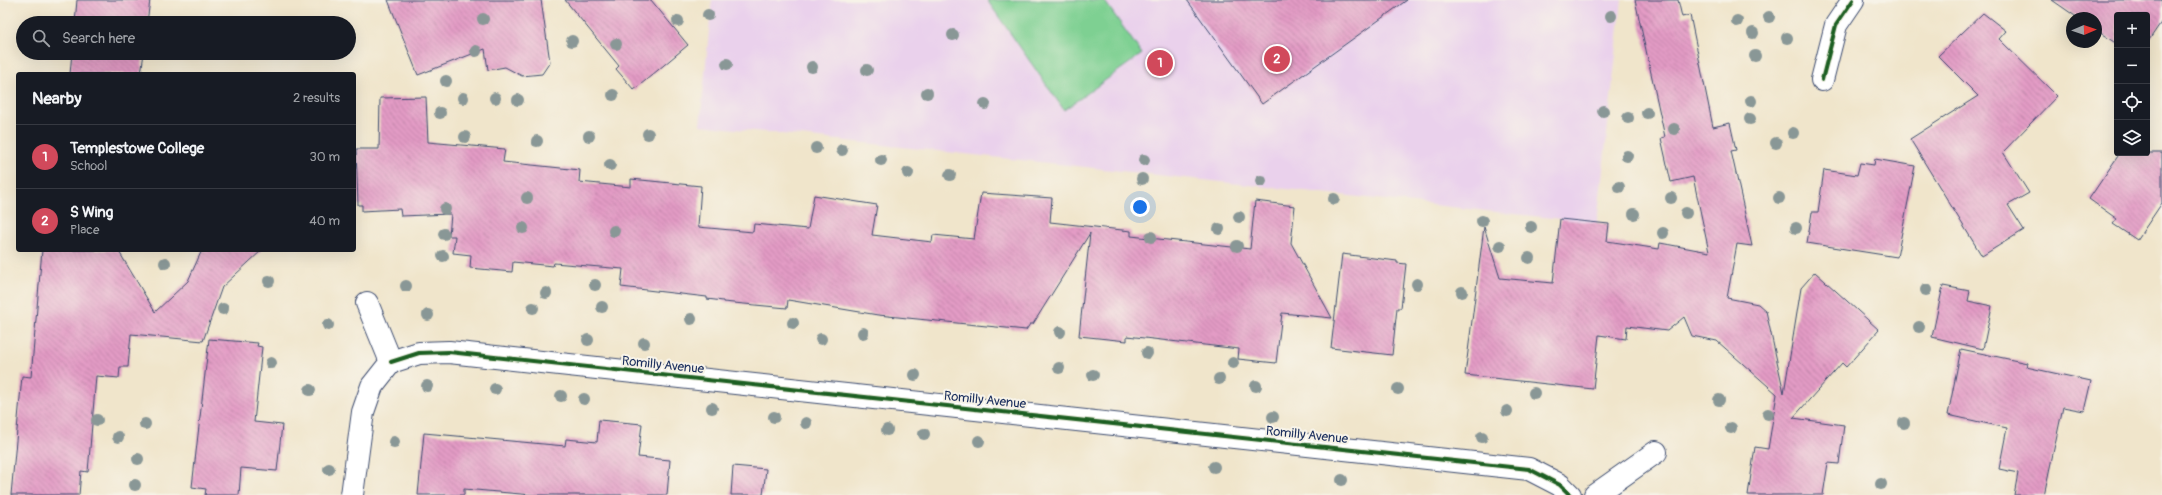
<!DOCTYPE html>
<html lang="en">
<head>
<meta charset="utf-8">
<style>
	body { margin:0; font-family:Pangolin,sans-serif; background:#20242c; color:#f1f3f6 }
	.controls { position:absolute; right:12px; top:12px; display:grid; overflow:hidden; border-radius:4px; box-shadow:0 4px 16px #0002 }
	.controls button { width:36px; height:36px; display:grid; place-items:center; padding:0; border:0; border-bottom:1px solid #363941; background:#171b24; color:#f1f3f6; font:20px sans-serif }
	.compass { position:absolute; left:2066px; top:12px; width:36px; height:36px; border-radius:50%; background:#171b24; box-shadow:0 4px 16px #0002; rotate:88deg }
	.you { position:absolute; left:1140px; top:207px; width:14px; height:14px; margin:-10px; border:3px solid #fff; border-radius:50%; background:#1a73e8; box-shadow:0 0 0 6px #1a73e833 }
	.badge { display:grid; place-items:center; width:26px; height:26px; border-radius:50%; background:#d1495b; color:#fff; font-size:13px; font-weight:700 }
	.pin { position:absolute; translate:-50% -50%; border:2px solid #fff; box-shadow:0 1px 4px #0006 }
	.list { margin:0; padding:0; list-style:none }
	h2 { display:flex; justify-content:space-between; align-items:center; height:52px; margin:0; padding:0 16px; font-size:17px }
	h2 small { font-size:13px; font-weight:400; color:#9ea1a6 }
	.list li { display:grid; grid-template-columns:26px 1fr auto; gap:12px; align-items:center; box-sizing:border-box; height:64px; padding:0 16px; border-top:1px solid #363941 }
	.list b { display:block; font-size:15px; white-space:nowrap }
	.list p { margin:0; font-size:13px; white-space:nowrap; color:#9ea1a6 }
	.list em { font-size:13px; font-style:normal; color:#9ea1a6 }
	.icon { flex:none; width:22px; height:22px; fill:none; stroke:currentColor; stroke-width:2; stroke-linecap:round; stroke-linejoin:round }
	.map { position:relative; flex:none; width:2162px; height:495px; overflow:hidden }
	.search { position:absolute; background:#171b24; box-shadow:0 4px 16px #0002; left:16px; top:16px; width:340px; height:44px; display:flex; align-items:center; gap:10px; box-sizing:border-box; padding:0 14px; border-radius:22px; color:#9ea1a6; font-size:15px }
	.panel { position:absolute; background:#171b24; box-shadow:0 4px 16px #0002; left:16px; top:72px; width:340px; height:180px; border-radius:4px }
	.map>svg:first-child { display:block }
	.built { fill:#ead1ec }
	.green { fill:#7ed092; stroke:#4c8078 }
	.building { fill:url(#building-back-hatch) }
	.lines { fill:none; stroke-linecap:round; stroke-linejoin:round }
	.street-casing { stroke:#3b4a6e; stroke-width:24 }
	.street { stroke:#fff; stroke-width:22 }
	.cycleway-casing { stroke:#f7f3e8; stroke-width:6 }
	.cycleway { stroke:#1b5e20; stroke-width:4 }
	.tree { fill:#899796 }
	.labels { text-anchor:middle; dominant-baseline:central; stroke-width:4; stroke-linejoin:round; paint-order:stroke }
	.street-label { font-size:13px; fill:#1b2f5e; stroke:#f7f3e8 }
</style>
</head>
<body>
<div class="map">
<svg width="2162" height="495" viewBox="0 0 2162 495">
	<defs>
		<pattern id="building-back-hatch" width="6" height="6" patternUnits="userSpaceOnUse"><rect width="6" height="6" fill="#e39bc5"/><path d="M-1 5l2 2M0 0l6 6M5-1l2 2" fill="none" stroke="#b77fa3"/></pattern>
	</defs>
	<rect width="100%" height="100%" fill="#f7f3e8"/>
	<filter id="ink" filterUnits="userSpaceOnUse"><feTurbulence type="fractalNoise" baseFrequency=".025" numOctaves="2"/><feDisplacementMap in="SourceGraphic" scale="8" xChannelSelector="R" yChannelSelector="G"/><feConvolveMatrix kernelMatrix="1 2 1 2 8 2 1 2 1" color-interpolation-filters="sRGB"/></filter>
	<filter id="wash" filterUnits="userSpaceOnUse"><feTurbulence type="fractalNoise" baseFrequency=".012" numOctaves="4" result="noise"/><feDisplacementMap in="SourceGraphic" scale="16" xChannelSelector="R" yChannelSelector="G"/><feGaussianBlur stdDeviation="0.9" result="paint"/><feColorMatrix in="noise" values="0 0 0 0 0 0 0 0 0 0 0 0 0 0 0 0 0 1.4 0 .05"/><feComposite in="paint" operator="in"/></filter>
	<g filter="url(#wash)">
		<rect width="100%" height="100%" fill="#f0e5cb"/>
		<!-- built -->
		<path class="built" d="M712 0H1622L1597 223 700 125Z"/>
		<!-- green -->
		<path class="green" d="M987 0H1104L1142 54 1064 110Z"/>
		<g id="blocks">
			<!-- building -->
			<g class="building">
				<path d="M77 0H150L147 23H75Z"/>
				<path d="M388 0H541L550 62 542 74 522 76 505 67 488 70 485 49 418 75Z"/>
				<path d="M565 0H651L688 45 634 90 616 69 619 66Z"/>
				<path d="M1187 0H1407L1262 104Z"/>
				<path d="M1635 0H1678L1682 17 1690 15 1713 127 1730 123 1736 150 1731 151 1752 246 1737 244 1727 298 1758 304 1766 311 1784 393 1801 288 1815 272 1879 330 1846 367 1842 363 1793 418 1844 425 1839 464 1828 463 1823 495H1748L1755 447 1768 449 1777 394 1717 341 1692 336 1684 317 1667 331 1627 326 1626 339 1599 335 1593 389 1465 375 1484 227 1500 278 1553 283 1560 219 1609 224 1607 241 1659 249 1660 243 1709 252 1693 177 1671 182 1661 138 1665 137Z"/>
				<path d="M2052 0H2162V21L2147 43V15H2117V44L2096 30V18H2078Z"/>
				<path d="M1983 13 2006 31 1999 39 2057 96 2003 152 2029 193 2008 205 2024 230 1982 256 1910 139 1978 96 1938 56Z"/>
				<path d="M72 53H144L141 74H70Z"/>
				<path d="M426 97 428 142 505 149 503 162 580 170 579 182 631 187V179L701 186 698 227 753 232 754 224 808 229 814 195 877 205 872 235 932 242 933 235 974 239 981 193 1052 198 1050 222 1131 231V236L1250 249 1255 201 1295 206 1291 243 1332 318 1282 313 1276 363 1238 359 1239 349 1127 336V341L1079 336 1090 233 1033 324H1030L1026 330 878 315 788 300 787 308 723 302V301L707 299V297L621 287 623 269 554 263 553 266 513 262 512 272 470 268 471 255 453 253 455 236H449L451 214 401 216 400 209 362 211V205H358L356 149H379L380 98Z"/>
				<path d="M2120 153H2162V203L2137 240 2113 224 2117 219 2089 199Z"/>
				<path d="M1875 159 1915 166 1897 257 1807 243 1812 212H1818L1824 170 1857 175 1860 163 1874 165Z"/>
				<path d="M42 250H118L155 312 188 281 202 250H262L222 287 203 341 131 334 128 367H120L119 378 96 376 88 472 81 471 79 495H11L22 376 31 377Z"/>
				<path d="M1342 254 1397 261V263L1406 264 1401 308H1397L1392 355 1331 348Z"/>
				<path d="M1943 286 1970 291 1968 301 1992 306 1983 349 1932 337Z"/>
				<path d="M209 339 258 343 257 346 262 347 254 422 282 425 277 471 241 468 239 495H205L206 489 192 487Z"/>
				<path d="M1961 349 2027 363 2026 367 2091 381 2084 411 2063 407 2044 495H2014L2018 473 1999 469 2007 428 1948 415Z"/>
				<path d="M599 420 642 424 638 457 670 460 667 495H532L464 489V495H418L424 433 565 446 566 439 597 442Z"/>
				<path d="M733 466 766 469 763 495H731Z"/>
			</g>
		</g>
	</g>
	<g filter="url(#ink)">
		<use href="#blocks" fill-opacity="0" stroke="#3b4a6e" stroke-width="1"/>
		<g class="lines">
			<!-- street casing -->
			<g class="street-casing">
				<g id="street">
					<path d="M1822 80 1836 25 1853 0"/>
					<path d="M391 362 419 353 449 352 1529 469 1560 485 1570 495"/>
					<path d="M352 495 363 412 372 386 391 362 367 303"/>
					<path d="M1595 495 1656 452"/>
				</g>
			</g>
			<!-- street -->
			<use href="#street" class="street"/>
			<!-- cycleway casing -->
			<g class="cycleway-casing">
				<g id="cycleway">
					<path d="M1822 80 1836 25 1853 0"/>
					<path d="M391 362 419 353 449 352 1529 469 1560 485 1570 495"/>
				</g>
			</g>
			<!-- cycleway -->
			<use href="#cycleway" class="cycleway"/>
		</g>
		<!-- trees -->
		<g class="tree">
			<circle cx="708" cy="15" r="6"/>
			<circle cx="1611" cy="16" r="6"/>
			<circle cx="1769" cy="17" r="6"/>
			<circle cx="483" cy="19" r="6"/>
			<circle cx="678" cy="21" r="6"/>
			<circle cx="1737" cy="21" r="6"/>
			<circle cx="1753" cy="33" r="6"/>
			<circle cx="953" cy="35" r="6"/>
			<circle cx="1787" cy="38" r="6"/>
			<circle cx="572" cy="41" r="6"/>
			<circle cx="616" cy="44" r="6"/>
			<circle cx="476" cy="51" r="6"/>
			<circle cx="1755" cy="56" r="6"/>
			<circle cx="727" cy="64" r="6"/>
			<circle cx="812" cy="67" r="6"/>
			<circle cx="867" cy="70" r="6"/>
			<circle cx="446" cy="81" r="6"/>
			<circle cx="927" cy="93" r="6"/>
			<circle cx="613" cy="95" r="6"/>
			<circle cx="463" cy="98" r="6"/>
			<circle cx="495" cy="98" r="6"/>
			<circle cx="518" cy="100" r="6"/>
			<circle cx="1751" cy="101" r="6"/>
			<circle cx="985" cy="104" r="6"/>
			<circle cx="1603" cy="111" r="6"/>
			<circle cx="440" cy="113" r="6"/>
			<circle cx="1647" cy="113" r="6"/>
			<circle cx="1628" cy="118" r="6"/>
			<circle cx="1750" cy="119" r="6"/>
			<circle cx="1674" cy="129" r="6"/>
			<circle cx="1793" cy="133" r="6"/>
			<circle cx="648" cy="134" r="6"/>
			<circle cx="589" cy="136" r="6"/>
			<circle cx="465" cy="137" r="6"/>
			<circle cx="537" cy="141" r="6"/>
			<circle cx="1776" cy="143" r="6"/>
			<circle cx="816" cy="148" r="6"/>
			<circle cx="842" cy="150" r="6"/>
			<circle cx="1627" cy="156" r="6"/>
			<circle cx="881" cy="160" r="6"/>
			<circle cx="1144" cy="160" r="6"/>
			<circle cx="610" cy="165" r="6"/>
			<circle cx="908" cy="173" r="6"/>
			<circle cx="950" cy="175" r="6"/>
			<circle cx="1142" cy="179" r="6"/>
			<circle cx="1261" cy="181" r="6"/>
			<circle cx="1619" cy="187" r="6"/>
			<circle cx="527" cy="198" r="6"/>
			<circle cx="1671" cy="198" r="6"/>
			<circle cx="1779" cy="198" r="6"/>
			<circle cx="1334" cy="199" r="6"/>
			<circle cx="445" cy="209" r="6"/>
			<circle cx="1686" cy="213" r="6"/>
			<circle cx="1634" cy="214" r="6"/>
			<circle cx="1239" cy="217" r="6"/>
			<circle cx="1482" cy="221" r="6"/>
			<circle cx="1531" cy="227" r="6"/>
			<circle cx="523" cy="228" r="6"/>
			<circle cx="1796" cy="228" r="6"/>
			<circle cx="1219" cy="229" r="6"/>
			<circle cx="614" cy="231" r="6"/>
			<circle cx="1663" cy="233" r="6"/>
			<circle cx="444" cy="234" r="6"/>
			<circle cx="1151" cy="237" r="6"/>
			<circle cx="1237" cy="246" r="6"/>
			<circle cx="1500" cy="246" r="6"/>
			<circle cx="443" cy="256" r="6"/>
			<circle cx="1529" cy="258" r="6"/>
			<circle cx="165" cy="263" r="6"/>
			<circle cx="269" cy="281" r="6"/>
			<circle cx="1417" cy="284" r="6"/>
			<circle cx="595" cy="285" r="6"/>
			<circle cx="406" cy="286" r="6"/>
			<circle cx="1926" cy="290" r="6"/>
			<circle cx="1462" cy="292" r="6"/>
			<circle cx="546" cy="293" r="6"/>
			<circle cx="602" cy="307" r="6"/>
			<circle cx="533" cy="308" r="6"/>
			<circle cx="223" cy="309" r="6"/>
			<circle cx="428" cy="315" r="6"/>
			<circle cx="691" cy="319" r="6"/>
			<circle cx="793" cy="323" r="6"/>
			<circle cx="328" cy="325" r="6"/>
			<circle cx="1919" cy="327" r="6"/>
			<circle cx="1060" cy="332" r="6"/>
			<circle cx="863" cy="333" r="6"/>
			<circle cx="821" cy="339" r="6"/>
			<circle cx="588" cy="340" r="6"/>
			<circle cx="644" cy="343" r="6"/>
			<circle cx="1147" cy="353" r="6"/>
			<circle cx="271" cy="363" r="6"/>
			<circle cx="1233" cy="363" r="6"/>
			<circle cx="1059" cy="368" r="6"/>
			<circle cx="915" cy="375" r="6"/>
			<circle cx="1093" cy="375" r="6"/>
			<circle cx="1219" cy="379" r="6"/>
			<circle cx="427" cy="386" r="6"/>
			<circle cx="1256" cy="386" r="6"/>
			<circle cx="495" cy="389" r="6"/>
			<circle cx="1398" cy="389" r="6"/>
			<circle cx="310" cy="390" r="6"/>
			<circle cx="1534" cy="393" r="6"/>
			<circle cx="561" cy="396" r="6"/>
			<circle cx="584" cy="399" r="6"/>
			<circle cx="1719" cy="400" r="6"/>
			<circle cx="712" cy="408" r="6"/>
			<circle cx="1507" cy="411" r="6"/>
			<circle cx="1768" cy="414" r="6"/>
			<circle cx="774" cy="417" r="6"/>
			<circle cx="1273" cy="417" r="6"/>
			<circle cx="97" cy="420" r="6"/>
			<circle cx="806" cy="423" r="6"/>
			<circle cx="1904" cy="423" r="6"/>
			<circle cx="145" cy="424" r="6"/>
			<circle cx="1731" cy="428" r="6"/>
			<circle cx="887" cy="430" r="6"/>
			<circle cx="924" cy="434" r="6"/>
			<circle cx="118" cy="437" r="6"/>
			<circle cx="1482" cy="437" r="6"/>
			<circle cx="979" cy="441" r="6"/>
			<circle cx="394" cy="442" r="6"/>
			<circle cx="138" cy="459" r="6"/>
			<circle cx="1214" cy="467" r="6"/>
			<circle cx="329" cy="469" r="6"/>
			<circle cx="1342" cy="480" r="6"/>
			<circle cx="1881" cy="484" r="6"/>
			<circle cx="135" cy="485" r="6"/>
		</g>
	</g>
	<g class="labels">
		<!-- street labels -->
		<g class="street-label">
			<text transform="translate(663 365) rotate(6)">Romilly Avenue</text>
			<text transform="translate(985 400) rotate(6)">Romilly Avenue</text>
			<text transform="translate(1307 435) rotate(6)">Romilly Avenue</text>
		</g>
	</g>
</svg>
<div class="controls">
<button>+</button>
<button>−</button>
<button><svg class="icon" aria-label="locate" viewBox="0 0 24 24"><circle cx="12" cy="12" r="6"/><path d="M12 2v4M12 18v4M2 12h4M18 12h4"/></svg></button>
<button><svg class="icon" aria-label="layers" viewBox="0 0 24 24"><path d="M12 4l9 5-9 5-9-5zM3 14l9 5 9-5"/></svg></button>
</div>
<svg class="compass" viewBox="-18 -18 36 36"><path d="M0-13l5 13h-10z" fill="#e53935"/><path d="M0 13l5-13h-10z" fill="#9ea1a6"/></svg>
<div class="you"></div>
<div class="pin badge" style="left:1160px;top:63px">1</div>
<div class="pin badge" style="left:1277px;top:59px">2</div>
<div class="search"><svg class="icon" aria-label="search" viewBox="0 0 24 24"><circle cx="10" cy="10" r="6"/><path d="M15 15l6 6"/></svg>Search here</div>
<section class="panel">
<h2>Nearby<small>2 results</small></h2>
<ul class="list">
<li><span class="badge">1</span><div><b>Templestowe College</b><p>School</p></div><em>30 m</em></li>
<li><span class="badge">2</span><div><b>S Wing</b><p>Place</p></div><em>40 m</em></li>
</ul>
</section>
</div>
</body>
</html>
